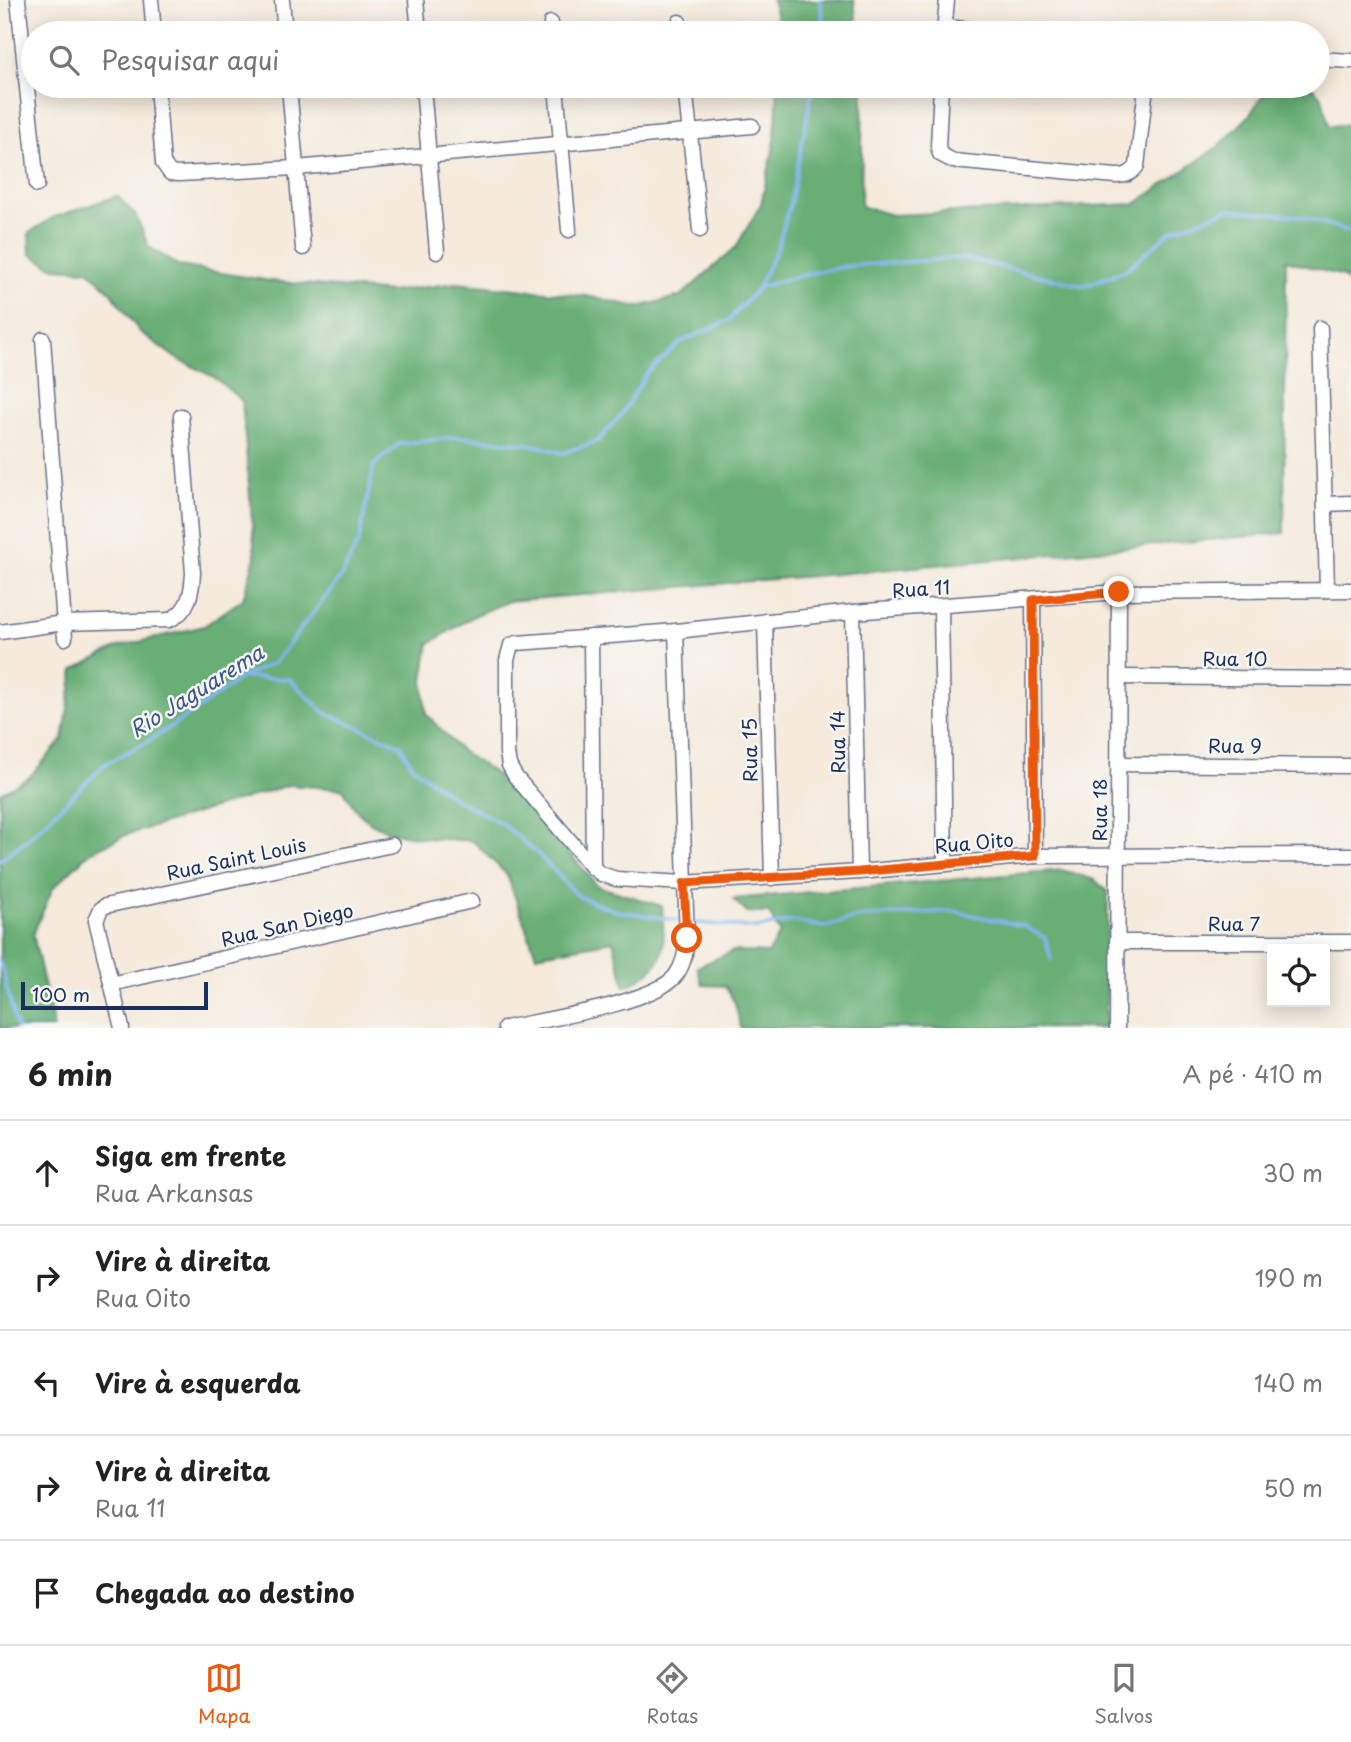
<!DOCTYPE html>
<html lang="pt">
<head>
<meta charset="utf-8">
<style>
	body { margin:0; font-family:"Playpen Sans",sans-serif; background:#f6f6f6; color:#222 }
	.controls { position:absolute; right:21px; bottom:21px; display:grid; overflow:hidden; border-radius:0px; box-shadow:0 4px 18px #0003 }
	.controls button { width:63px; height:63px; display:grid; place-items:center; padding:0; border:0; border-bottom:2px solid #e0e0e0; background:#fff; color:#222; font:35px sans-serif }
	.scale { position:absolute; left:21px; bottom:18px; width:187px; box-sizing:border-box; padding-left:7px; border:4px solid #1b2f5e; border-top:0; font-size:19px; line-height:24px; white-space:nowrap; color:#1b2f5e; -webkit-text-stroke:5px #f6f6f2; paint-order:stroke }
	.stop { position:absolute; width:21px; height:21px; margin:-16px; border:5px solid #ea580c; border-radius:50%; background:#fff }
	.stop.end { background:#ea580c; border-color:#fff; box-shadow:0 2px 7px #0008 }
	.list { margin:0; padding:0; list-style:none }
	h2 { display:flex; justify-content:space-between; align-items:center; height:91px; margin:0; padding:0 28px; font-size:30px }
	h2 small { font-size:23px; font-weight:400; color:#767676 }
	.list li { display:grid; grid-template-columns:46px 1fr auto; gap:21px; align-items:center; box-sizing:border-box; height:105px; padding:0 28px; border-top:2px solid #e0e0e0 }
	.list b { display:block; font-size:26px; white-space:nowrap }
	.list p { margin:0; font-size:23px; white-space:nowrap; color:#767676 }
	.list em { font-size:23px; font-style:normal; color:#767676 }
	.icon { flex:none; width:38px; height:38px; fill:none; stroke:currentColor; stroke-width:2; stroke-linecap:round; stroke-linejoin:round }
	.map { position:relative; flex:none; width:1351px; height:1028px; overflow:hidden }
	.search { position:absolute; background:#fff; box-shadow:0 4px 18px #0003; left:21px; right:21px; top:21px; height:77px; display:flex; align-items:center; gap:18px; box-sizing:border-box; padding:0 24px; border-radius:38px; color:#767676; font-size:26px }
	.sheet { height:616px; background:#fff }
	nav { display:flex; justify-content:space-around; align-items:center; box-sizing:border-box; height:98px; border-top:2px solid #e0e0e0; background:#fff; font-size:19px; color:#767676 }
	nav a { display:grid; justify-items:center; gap:4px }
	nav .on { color:#ea580c }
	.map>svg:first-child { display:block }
	.forest { fill:#68ae74; stroke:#426e69; stroke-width:2 }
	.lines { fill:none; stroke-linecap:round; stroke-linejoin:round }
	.stream { stroke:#85b7f2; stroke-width:3.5 }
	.minor-casing { stroke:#67708a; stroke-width:17 }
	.minor { stroke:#fff; stroke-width:14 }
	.route { stroke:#ea580c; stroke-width:9 }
	.labels { text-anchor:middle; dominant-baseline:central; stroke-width:5; stroke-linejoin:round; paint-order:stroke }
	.street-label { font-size:19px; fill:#1b2f5e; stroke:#f6f6f2 }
	.water-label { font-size:21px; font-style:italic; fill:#3b588a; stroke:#f6f6f2 }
</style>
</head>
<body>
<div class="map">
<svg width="1351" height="1028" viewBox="0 0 1351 1028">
	<rect width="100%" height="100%" fill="#f6f6f2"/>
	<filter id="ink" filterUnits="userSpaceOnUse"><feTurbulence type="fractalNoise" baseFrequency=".0143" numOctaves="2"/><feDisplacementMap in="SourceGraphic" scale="14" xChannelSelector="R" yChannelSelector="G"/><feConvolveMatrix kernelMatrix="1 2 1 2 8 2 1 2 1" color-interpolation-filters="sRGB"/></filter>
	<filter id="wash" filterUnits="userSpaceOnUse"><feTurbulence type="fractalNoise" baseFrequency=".00686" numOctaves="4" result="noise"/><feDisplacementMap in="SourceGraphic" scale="28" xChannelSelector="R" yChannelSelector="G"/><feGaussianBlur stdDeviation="1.57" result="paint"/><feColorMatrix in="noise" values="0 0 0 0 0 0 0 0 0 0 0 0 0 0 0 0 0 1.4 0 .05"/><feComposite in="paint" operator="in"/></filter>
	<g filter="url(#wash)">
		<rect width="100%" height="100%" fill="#f5eadb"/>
		<!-- forest -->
		<g class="forest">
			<path d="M772 0H854L858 33H777L776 14Z"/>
			<path d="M778 86H863L861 206 892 215 1135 204 1219 146 1248 117 1269 86H1311L1322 97 1329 126 1351 124V285L1342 276 1286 260 1284 533 837 574 509 601 474 616 429 644 423 680 426 714 461 751 499 776 532 808 597 886 662 906C665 950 669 966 625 987L613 941 536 955 507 875 473 841C437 838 386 842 358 812 352 806 348 797 343 789L289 785 126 835 90 852 53 888 33 934 54 1028H0V793L30 777 63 739 74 670 118 647 204 626 243 599 255 557 242 401 214 377 177 359 139 331 110 291 88 270 54 268 30 254 29 233 52 218 117 196 135 214 149 247 179 266 271 281 390 292 456 283 586 296 638 307 681 296 736 247 761 204 775 140Z"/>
			<path d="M1062 870 1095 880 1108 892 1106 1028H741L735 1003 725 986 703 985 697 967 733 951 768 953 780 933 769 913H747L733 899Z"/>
		</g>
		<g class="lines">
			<!-- stream -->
			<g class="stream">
				<path d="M820 0 825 33"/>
				<path d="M759 285 777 249 791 201 813 86"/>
				<path d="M242 677 289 679 325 713 400 745 413 767 455 799 501 823 538 854 578 896 616 911 677 920"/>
				<path d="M0 860 30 837 105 764 152 739 204 705 241 677 274 663 341 577 359 541 374 465 399 444 457 437 529 444 563 453 598 441 621 415 646 374 681 342 729 320 759 287 807 274 847 266 963 258 1084 286 1126 270 1171 231 1229 209 1303 217 1351 232"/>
				<path d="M697 923 757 928 793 921 824 927 859 917 952 911 1024 926 1045 938 1051 959"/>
				<path d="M0 962 17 1028"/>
			</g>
		</g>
	</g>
	<g filter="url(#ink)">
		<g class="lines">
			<!-- minor casing -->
			<g class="minor-casing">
				<g id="minor">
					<path d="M18 0 37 185"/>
					<path d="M151 0 154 33"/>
					<path d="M282 0 285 33"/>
					<path d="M416 0 419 33"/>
					<path d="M679 22 680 33"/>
					<path d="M551 23 552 33"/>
					<path d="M945 27 1011 33"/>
					<path d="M944 33 947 0"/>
					<path d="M1318 59 1351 61"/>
					<path d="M157 86 163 163 170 173 179 174 296 168 752 126"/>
					<path d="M289 86 303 248"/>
					<path d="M423 86 437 252"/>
					<path d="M556 86 569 230"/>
					<path d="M685 86 700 230"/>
					<path d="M941 86 938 146 940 154 953 161 1116 176C1126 176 1131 174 1137 166L1146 86"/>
					<path d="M1320 328 1327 590"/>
					<path d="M43 339 65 638"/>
					<path d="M1325 504 1351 503"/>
					<path d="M1351 590 1119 592 853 612 676 631 517 643 511 645 507 660V753L509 765 515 776 593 868 601 874 616 879 684 883 859 872 1035 856 1351 855"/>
					<path d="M1033 600 1035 856"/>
					<path d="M941 606 945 864"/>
					<path d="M853 612 859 872"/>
					<path d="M765 621 772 878"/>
					<path d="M0 632 64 623 169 620C189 612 192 592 193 573L181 416"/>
					<path d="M591 637 593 868"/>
					<path d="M1119 677 1351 679"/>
					<path d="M1118 764 1351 766"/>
					<path d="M1117 942H1351"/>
					<path d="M111 984 472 901"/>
					<path d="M122 1028 96 920 101 909 105 906 392 845"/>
					<path d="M505 1028C541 1020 656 1003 676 975 684 964 686 952 687 938L676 631"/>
					<path d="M1117 1028 1119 592"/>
				</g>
			</g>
			<!-- minor -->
			<use href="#minor" class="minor"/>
		</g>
	</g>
	<g class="lines" filter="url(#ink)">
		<!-- route -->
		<path class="route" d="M687 938 684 883 859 872 1035 856 1033 600 1119 592"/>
	</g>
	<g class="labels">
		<!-- street labels -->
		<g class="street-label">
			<text transform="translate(921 588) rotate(-4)">Rua 11</text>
			<text x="1235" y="658">Rua 10</text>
			<text transform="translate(837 742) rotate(-91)">Rua 14</text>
			<text x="1235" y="745">Rua 9</text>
			<text transform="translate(749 750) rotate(-91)">Rua 15</text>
			<text transform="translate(1099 810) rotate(-90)">Rua 18</text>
			<text transform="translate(974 842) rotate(-5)">Rua Oito</text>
			<text transform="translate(236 858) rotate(-12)">Rua Saint Louis</text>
			<text x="1234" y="923">Rua 7</text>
			<text transform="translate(287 924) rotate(-13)">Rua San Diego</text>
		</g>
		<!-- water labels -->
		<g class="water-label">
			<text transform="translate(196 690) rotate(-32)">Rio Jaguarema</text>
		</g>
	</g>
</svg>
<div class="controls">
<button><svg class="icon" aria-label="locate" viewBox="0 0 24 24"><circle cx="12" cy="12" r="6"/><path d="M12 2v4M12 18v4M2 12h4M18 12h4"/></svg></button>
</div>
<div class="scale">100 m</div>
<div class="stop" style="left:687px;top:938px"></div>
<div class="stop end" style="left:1119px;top:592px"></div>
<div class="search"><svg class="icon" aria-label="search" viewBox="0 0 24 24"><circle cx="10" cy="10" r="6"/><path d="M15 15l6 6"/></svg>Pesquisar aqui</div>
</div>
<section class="sheet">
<h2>6 min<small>A pé · 410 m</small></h2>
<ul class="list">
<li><svg class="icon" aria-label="ahead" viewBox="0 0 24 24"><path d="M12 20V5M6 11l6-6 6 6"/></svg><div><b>Siga em frente</b><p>Rua Arkansas</p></div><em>30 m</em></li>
<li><svg class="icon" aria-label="right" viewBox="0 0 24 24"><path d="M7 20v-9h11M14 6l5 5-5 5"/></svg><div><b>Vire à direita</b><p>Rua Oito</p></div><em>190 m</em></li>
<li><svg class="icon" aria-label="left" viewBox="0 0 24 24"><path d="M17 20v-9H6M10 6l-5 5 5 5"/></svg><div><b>Vire à esquerda</b></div><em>140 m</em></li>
<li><svg class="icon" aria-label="right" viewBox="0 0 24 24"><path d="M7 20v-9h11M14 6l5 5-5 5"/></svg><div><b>Vire à direita</b><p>Rua 11</p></div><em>50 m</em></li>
<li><svg class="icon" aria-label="arrive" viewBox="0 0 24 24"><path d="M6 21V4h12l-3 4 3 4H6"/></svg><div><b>Chegada ao destino</b></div></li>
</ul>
</section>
<nav>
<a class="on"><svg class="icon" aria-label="map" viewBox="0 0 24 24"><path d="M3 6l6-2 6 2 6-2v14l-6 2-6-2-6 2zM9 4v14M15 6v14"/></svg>Mapa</a>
<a><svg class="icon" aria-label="directions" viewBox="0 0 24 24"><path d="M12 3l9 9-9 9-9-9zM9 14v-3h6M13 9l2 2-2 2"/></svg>Rotas</a>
<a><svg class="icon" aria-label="saved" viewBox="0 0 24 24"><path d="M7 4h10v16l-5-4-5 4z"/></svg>Salvos</a>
</nav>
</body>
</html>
